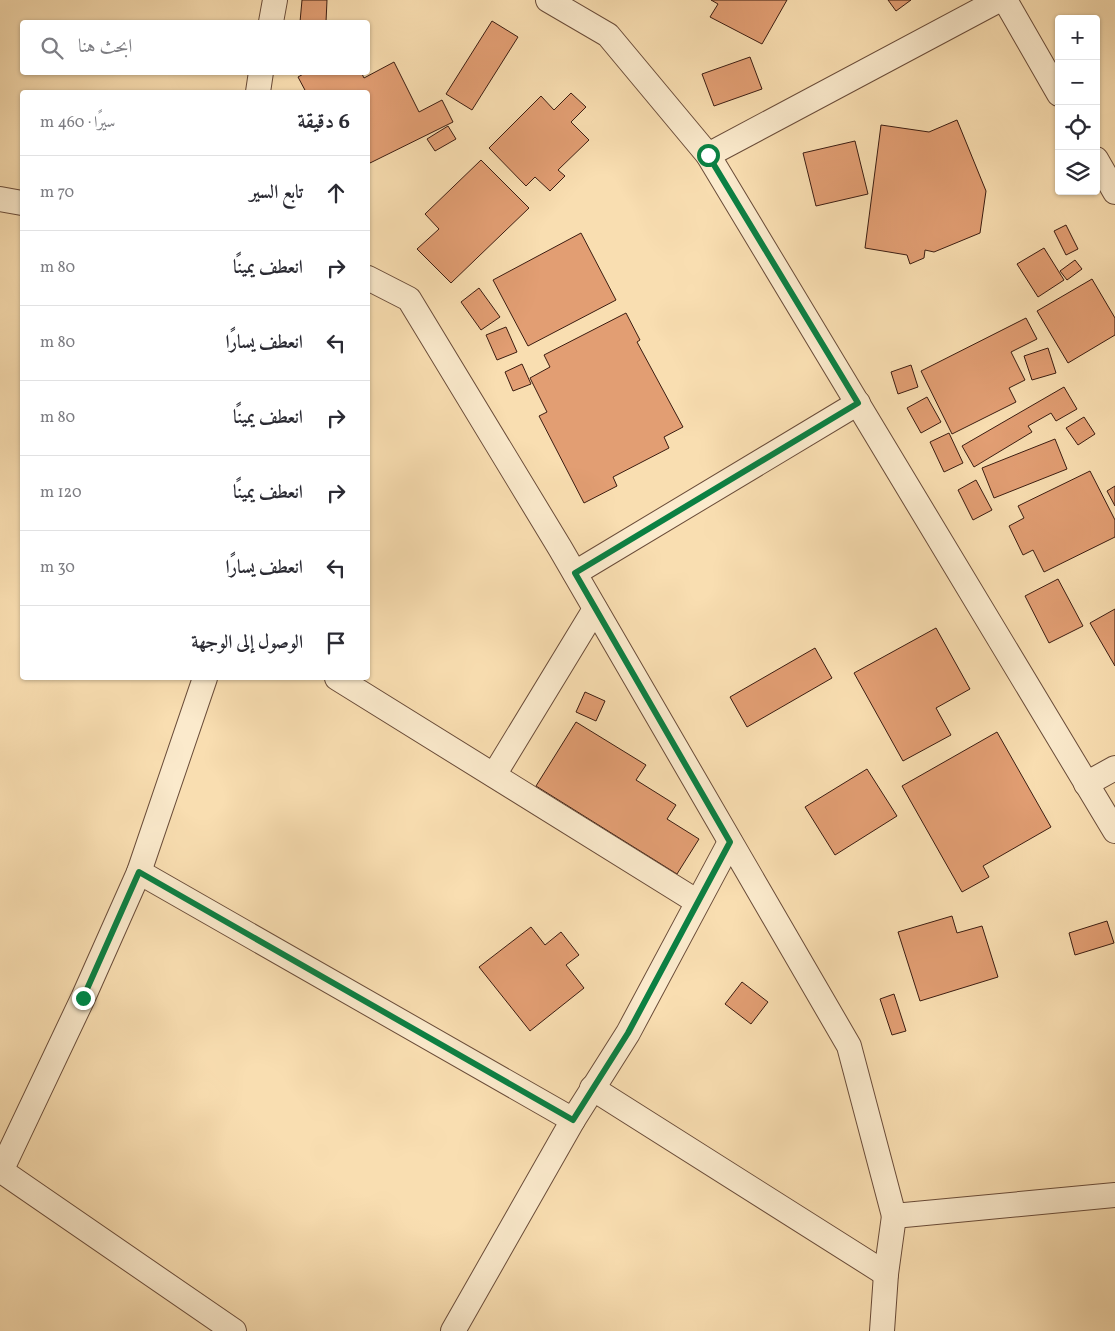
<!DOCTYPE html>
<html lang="ar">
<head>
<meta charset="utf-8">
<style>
	body { margin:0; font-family:Vollkorn,Amiri,serif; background:#f7f7f7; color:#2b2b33; direction:rtl }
	.controls { position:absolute; right:15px; top:15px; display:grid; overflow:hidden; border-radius:5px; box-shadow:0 1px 4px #0004 }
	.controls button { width:45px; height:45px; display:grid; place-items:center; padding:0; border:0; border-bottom:1px solid #e1e1e2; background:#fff; color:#2b2b33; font:25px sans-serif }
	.stop { position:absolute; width:15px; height:15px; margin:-11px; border:4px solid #0b8043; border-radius:50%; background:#fff }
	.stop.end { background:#0b8043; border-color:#fff; box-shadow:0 1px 5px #0008 }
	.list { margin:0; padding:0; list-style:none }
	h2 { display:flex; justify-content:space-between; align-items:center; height:65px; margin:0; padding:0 20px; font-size:21px }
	h2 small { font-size:16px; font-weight:400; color:#7c7c81 }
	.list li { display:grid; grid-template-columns:32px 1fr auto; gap:15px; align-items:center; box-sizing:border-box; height:75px; padding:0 20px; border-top:1px solid #e1e1e2 }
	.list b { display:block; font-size:19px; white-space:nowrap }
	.list em { font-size:16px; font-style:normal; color:#7c7c81 }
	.icon { flex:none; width:28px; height:28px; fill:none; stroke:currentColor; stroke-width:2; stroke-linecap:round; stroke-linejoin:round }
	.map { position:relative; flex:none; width:1115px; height:1331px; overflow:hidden; direction:ltr }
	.search { position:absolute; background:#fff; box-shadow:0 1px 4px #0004; left:20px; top:20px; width:350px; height:55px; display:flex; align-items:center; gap:12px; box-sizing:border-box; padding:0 18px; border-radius:5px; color:#7c7c81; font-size:19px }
	.panel { position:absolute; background:#fff; box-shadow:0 1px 4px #0004; left:20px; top:90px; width:350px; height:590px; border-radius:5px; direction:rtl }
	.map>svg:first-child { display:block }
	.building { fill:#e29e73; stroke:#3b1c11 }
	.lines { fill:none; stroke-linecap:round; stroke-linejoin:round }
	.minor-casing { stroke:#6a4c39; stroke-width:26 }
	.minor { stroke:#fbeacc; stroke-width:24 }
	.route { stroke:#0b8043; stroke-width:6 }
</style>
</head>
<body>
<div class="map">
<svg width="1115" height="1331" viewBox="0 0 1115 1331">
	<rect width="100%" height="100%" fill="#f9deb1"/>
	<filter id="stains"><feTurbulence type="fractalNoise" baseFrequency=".004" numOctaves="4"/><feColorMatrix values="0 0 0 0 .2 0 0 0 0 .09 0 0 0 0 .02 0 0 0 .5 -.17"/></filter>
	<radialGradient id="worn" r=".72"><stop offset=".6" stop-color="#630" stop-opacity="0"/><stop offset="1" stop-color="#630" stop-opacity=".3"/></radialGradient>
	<!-- building -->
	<g class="building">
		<path d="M302 0H327L326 22H300Z"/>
		<path d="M711 0H787L762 44 710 17 718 4Z"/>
		<path d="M888 0H911L896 11Z"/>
		<path d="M492 21 518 37 472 110 446 94Z"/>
		<path d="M750 57 762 89 714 106 702 74Z"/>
		<path d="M394 62 419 112 442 100 453 122 370 163 368 157V92H306L298 77 307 72H361L364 78Z"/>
		<path d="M571 93 586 107 571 122 589 140 558 170 565 176 550 191 535 177 526 186 489 148 541 96 554 110Z"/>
		<path d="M957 120 986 191 980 233 934 252 925 250 924 258 910 264 907 255 865 248 881 125 929 132Z"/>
		<path d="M448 126 456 139 435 151 427 139Z"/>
		<path d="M855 141 868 194 816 206 803 153Z"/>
		<path d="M481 160 529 208 451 283 417 249 439 229 425 214Z"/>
		<path d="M1066 225 1078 249 1066 255 1054 231Z"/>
		<path d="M581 233 616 300 528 346 493 280Z"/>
		<path d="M1044 248 1064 280 1038 297 1017 264Z"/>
		<path d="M1075 260 1082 269 1067 280 1060 271Z"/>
		<path d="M1092 279 1115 318V335L1068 363 1037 311Z"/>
		<path d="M479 288 500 317 481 330 461 302Z"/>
		<path d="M626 313 640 340 637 342 683 427 664 437 669 448 613 477 617 486 584 503 539 416 547 412 530 378 550 367 544 355Z"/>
		<path d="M1026 318 1037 339 1011 352 1025 380 1009 388 1016 402 952 434 921 371Z"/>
		<path d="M506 327 517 352 497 360 486 335Z"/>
		<path d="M1048 348 1056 373 1032 380 1024 356Z"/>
		<path d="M522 364 531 384 513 391 505 372Z"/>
		<path d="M911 365 918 387 898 394 891 372Z"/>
		<path d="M1064 387 1077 409 1056 421 1051 413 1028 426 1032 432 974 467 962 446Z"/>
		<path d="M927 397 941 422 921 433 907 408Z"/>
		<path d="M1084 417 1095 434 1078 445 1066 428Z"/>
		<path d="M949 433 963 463 944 472 930 442Z"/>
		<path d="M1055 439 1067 469 994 498 982 468Z"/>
		<path d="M1090 471 1115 520V537L1044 572 1033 550 1023 555 1009 526 1024 518 1018 506Z"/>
		<path d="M976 480 992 510 973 520 958 490Z"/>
		<path d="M1115 486V506L1107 491Z"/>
		<path d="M1058 579 1083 626 1049 643 1025 596Z"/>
		<path d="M1115 609V666L1090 623Z"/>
		<path d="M936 628 970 689 936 708 951 735 903 761 854 673Z"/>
		<path d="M815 648 832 678 747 727 730 697Z"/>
		<path d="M585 692 605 701 596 721 576 712Z"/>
		<path d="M576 722 646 765 636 780 676 805 667 819 699 839 677 874 536 786Z"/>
		<path d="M997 732 1051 827 983 866 989 877 962 892 902 786Z"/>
		<path d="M867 769 897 816 835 855 805 807Z"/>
		<path d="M952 916 957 933 982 926 998 977 920 1001 898 932Z"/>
		<path d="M1107 921 1114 943 1075 955 1069 933Z"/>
		<path d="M531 927 545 945 561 932 579 955 566 965 584 988 530 1031 479 967Z"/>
		<path d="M742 982 768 1002 751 1024 725 1004Z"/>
		<path d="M894 994 906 1031 892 1035 880 999Z"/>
	</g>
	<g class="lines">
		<!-- minor casing -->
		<g class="minor-casing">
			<g id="minor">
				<path d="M548 0 608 35 708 155 1115 831"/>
				<path d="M1005 0 1059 94"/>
				<path d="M271 22 275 0"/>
				<path d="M258 92 261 72"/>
				<path d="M708 155 999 0"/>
				<path d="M1096 159 1115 192"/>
				<path d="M0 199 22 203"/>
				<path d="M368 278 409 299 560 548 849 1046 894 1216 1115 1195"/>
				<path d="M575 573 858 403"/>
				<path d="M337 678 696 901"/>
				<path d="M494 775 595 609"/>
				<path d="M1086 784 1115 768"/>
				<path d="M139 872 573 1120"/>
				<path d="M592 1088 886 1274"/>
				<path d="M0 1170 234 1331"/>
				<path d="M1 1171 83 998 139 872 205 678"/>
				<path d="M453 1331 573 1120 628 1033 730 842"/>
				<path d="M882 1331 886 1274 894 1216"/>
			</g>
		</g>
		<!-- minor -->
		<use href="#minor" class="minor"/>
	</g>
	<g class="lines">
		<!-- route -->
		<path class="route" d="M83 998 139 872 573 1120 628 1033 730 842 575 573 858 403 708 155"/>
	</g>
	<rect width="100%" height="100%" filter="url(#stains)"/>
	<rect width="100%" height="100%" fill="url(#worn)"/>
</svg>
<div class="controls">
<button>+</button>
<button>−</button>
<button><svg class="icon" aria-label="locate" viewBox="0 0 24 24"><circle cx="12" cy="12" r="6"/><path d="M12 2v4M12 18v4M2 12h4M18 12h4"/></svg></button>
<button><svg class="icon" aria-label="layers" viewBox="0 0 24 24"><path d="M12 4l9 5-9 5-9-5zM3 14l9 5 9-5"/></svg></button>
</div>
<div class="stop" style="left:708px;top:155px"></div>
<div class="stop end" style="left:83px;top:998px"></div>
<div class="search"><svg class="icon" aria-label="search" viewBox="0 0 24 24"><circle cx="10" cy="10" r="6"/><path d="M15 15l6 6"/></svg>ابحث هنا</div>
<section class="panel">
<h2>6 دقيقة<small>سيرًا · 460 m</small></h2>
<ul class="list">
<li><svg class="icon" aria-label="ahead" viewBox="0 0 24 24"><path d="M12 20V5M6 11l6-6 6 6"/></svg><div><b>تابع السير</b></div><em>70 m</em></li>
<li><svg class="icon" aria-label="right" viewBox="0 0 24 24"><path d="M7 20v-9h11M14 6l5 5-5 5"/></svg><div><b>انعطف يمينًا</b></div><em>80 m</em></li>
<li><svg class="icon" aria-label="left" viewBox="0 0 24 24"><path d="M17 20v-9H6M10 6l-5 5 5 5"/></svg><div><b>انعطف يسارًا</b></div><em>80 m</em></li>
<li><svg class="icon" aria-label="right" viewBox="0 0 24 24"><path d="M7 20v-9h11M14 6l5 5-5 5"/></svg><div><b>انعطف يمينًا</b></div><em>80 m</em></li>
<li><svg class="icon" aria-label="right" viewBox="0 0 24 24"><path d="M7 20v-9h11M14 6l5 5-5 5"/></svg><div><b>انعطف يمينًا</b></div><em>120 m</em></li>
<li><svg class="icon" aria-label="left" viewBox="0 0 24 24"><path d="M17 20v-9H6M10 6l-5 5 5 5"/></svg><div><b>انعطف يسارًا</b></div><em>30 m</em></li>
<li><svg class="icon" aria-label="arrive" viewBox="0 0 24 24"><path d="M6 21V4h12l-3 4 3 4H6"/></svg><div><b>الوصول إلى الوجهة</b></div></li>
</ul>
</section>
</div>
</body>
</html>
